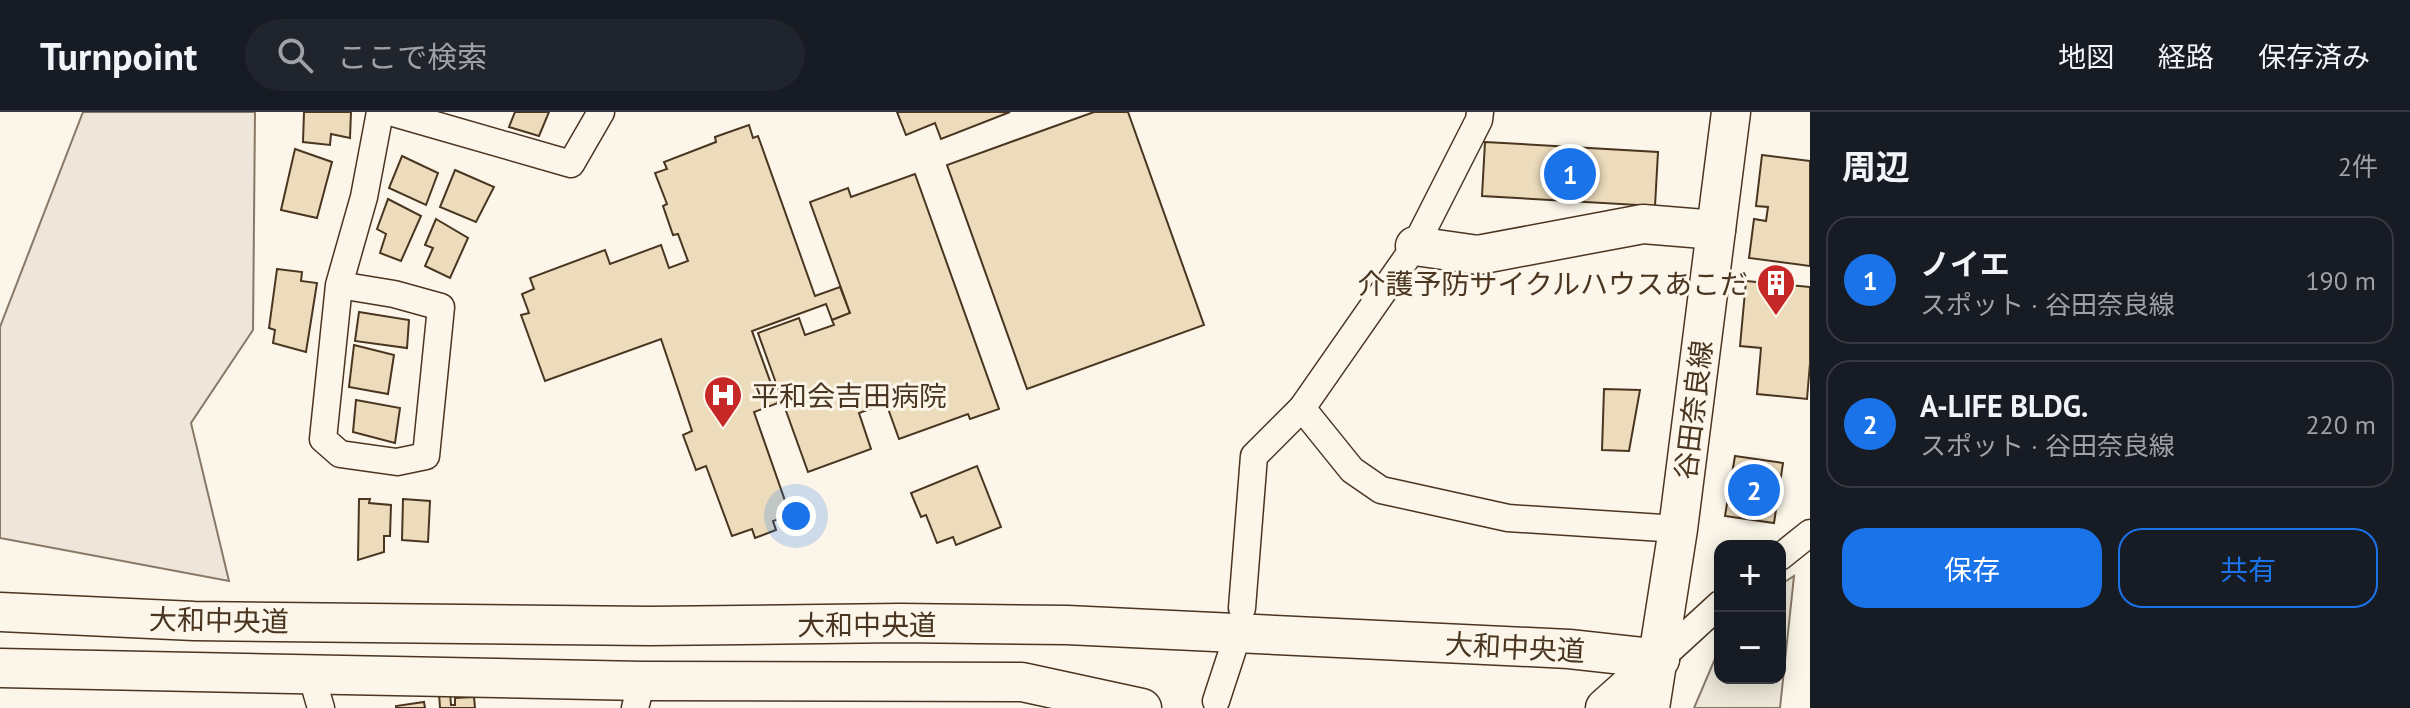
<!DOCTYPE html>
<html lang="ja">
<head>
<meta charset="utf-8">
<style>
	body { margin:0; font-family:"PT Sans","Noto Sans JP",sans-serif; background:#20242c; color:#f1f3f6 }
	.controls { position:absolute; right:24px; bottom:24px; display:grid; overflow:hidden; border-radius:16px; box-shadow:0 4px 20px #0003 }
	.controls button { width:72px; height:72px; display:grid; place-items:center; padding:0; border:0; border-bottom:2px solid #363941; background:#171b24; color:#f1f3f6; font:40px sans-serif }
	.you { position:absolute; left:796px; top:404px; width:28px; height:28px; margin:-20px; border:6px solid #fff; border-radius:50%; background:#1a73e8; box-shadow:0 0 0 12px #1a73e833 }
	.badge { display:grid; place-items:center; width:52px; height:52px; border-radius:50%; background:#1a73e8; color:#fff; font-size:26px; font-weight:700 }
	.pin { position:absolute; translate:-50% -50%; border:4px solid #fff; box-shadow:0 2px 8px #0006 }
	.list { margin:0; padding:0; list-style:none }
	h2 { display:flex; justify-content:space-between; align-items:center; height:104px; margin:0; padding:0 32px; font-size:34px }
	h2 small { font-size:26px; font-weight:400; color:#9ea1a6 }
	.list li { display:grid; grid-template-columns:52px 1fr auto; gap:24px; align-items:center; box-sizing:border-box; height:128px; margin:0 16px 16px; padding:0 16px; border:2px solid #363941; border-radius:24px }
	.list b { display:block; font-size:30px; white-space:nowrap }
	.list p { margin:0; font-size:26px; white-space:nowrap; color:#9ea1a6 }
	.list em { font-size:26px; font-style:normal; color:#9ea1a6 }
	.actions { display:flex; gap:16px; padding:24px 32px }
	.actions a { flex:1; padding:18px 0; border:2px solid #1a73e8; border-radius:24px; text-align:center; font-size:28px; color:#1a73e8 }
	.actions .main { background:#1a73e8; color:#fff }
	.icon { flex:none; width:44px; height:44px; fill:none; stroke:currentColor; stroke-width:2; stroke-linecap:round; stroke-linejoin:round }
	.map { position:relative; flex:none; width:1810px; height:596px; overflow:hidden }
	header { display:flex; align-items:center; gap:48px; box-sizing:border-box; height:112px; padding:0 40px; background:#171b24; border-bottom:2px solid #363941 }
	header strong { font-size:38px }
	nav { display:flex; gap:44px; margin-inline-start:auto; font-size:28px }
	.search { width:560px; height:72px; background:#20242c; display:flex; align-items:center; gap:20px; box-sizing:border-box; padding:0 28px; border-radius:44px; color:#9ea1a6; font-size:30px }
	main { display:flex }
	aside { flex:1; background:#171b24 }
	.map>svg:first-child { display:block }
	.green { fill:#ede6d9; stroke:#887966; stroke-width:2 }
	.parking { fill:#ede7d9; stroke:#887966; stroke-width:2 }
	.building { fill:#ecdcbc; stroke:#4a3520; stroke-width:2 }
	.lines { fill:none; stroke-linecap:round; stroke-linejoin:round }
	.street-casing { stroke:#4a3520; stroke-width:29 }
	.secondary-casing { stroke:#4a3520; stroke-width:41 }
	.street { stroke:#fbf6e9; stroke-width:26 }
	.secondary { stroke:#fbf6e9; stroke-width:38 }
	.labels { text-anchor:middle; dominant-baseline:central; stroke-width:6; stroke-linejoin:round; paint-order:stroke }
	.poi-label { font-size:28px; fill:#4a3520; stroke:#fbf6e9; text-anchor:end }
	.street-label { font-size:28px; fill:#4a3520; stroke:#fbf6e9 }
</style>
</head>
<body>
<header>
<strong>Turnpoint</strong>
<div class="search"><svg class="icon" aria-label="search" viewBox="0 0 24 24"><circle cx="10" cy="10" r="6"/><path d="M15 15l6 6"/></svg>ここで検索</div>
<nav><a>地図</a><a>経路</a><a>保存済み</a></nav>
</header>
<main>
<div class="map">
<svg width="1810" height="596" viewBox="0 0 1810 596">
	<rect width="100%" height="100%" fill="#fbf6e9"/>
	<!-- green -->
	<path class="green" d="M83 0H255L253 218 191 311 229 469 0 426V215Z"/>
	<!-- parking -->
	<path class="parking" d="M1794 464 1780 596H1694L1720 535V566H1780V473Z"/>
	<!-- building -->
	<g class="building">
		<path d="M304 0H351L350 26 331 22 330 33 303 30Z"/>
		<path d="M515 0H549L539 24 509 15Z"/>
		<path d="M897 0H1010L941 27 935 11 906 23Z"/>
		<path d="M1094 0H1128L1204 213 1027 277 947 53Z"/>
		<path d="M749 13 753 26 758 24 815 184 840 175 850 201 832 208 826 192 752 219 778 291 754 300 790 403 773 409 776 418 755 426 752 417 732 424 706 354 696 358 683 323 692 319 661 227 545 269 521 203 529 201 522 182 534 177 530 166 605 138 610 152 661 133 669 156 688 149 678 122 673 123 663 94 667 92 655 61 667 57 664 50 716 30 715 25Z"/>
		<path d="M1485 30 1658 40 1655 94 1482 84Z"/>
		<path d="M295 37 332 50 317 106 281 98Z"/>
		<path d="M1762 43 1810 49V154L1749 146 1754 107 1766 109 1768 95 1756 94Z"/>
		<path d="M402 44 438 61 426 93 389 76Z"/>
		<path d="M455 58 494 75 476 110 440 95Z"/>
		<path d="M915 62 999 297 970 307 968 302 899 327 886 291 859 301 871 337 808 360 758 221 799 206 805 223 834 213 832 208 850 201 810 90 848 76 851 85Z"/>
		<path d="M388 87 421 104 401 149 380 141 386 122 377 117Z"/>
		<path d="M436 107 468 126 450 166 425 154 433 136 425 133Z"/>
		<path d="M277 157 302 160 301 169 317 171 306 240 273 231 275 218 269 216Z"/>
		<path d="M1746 169 1810 175V251L1807 287 1757 282 1761 236 1740 234Z"/>
		<path d="M359 200 409 208 407 236 355 229Z"/>
		<path d="M354 233 394 243 388 282 349 275Z"/>
		<path d="M1604 277 1640 278 1629 339 1602 338Z"/>
		<path d="M356 288 400 296 395 331 353 320Z"/>
		<path d="M1735 344 1783 351 1774 411 1725 404Z"/>
		<path d="M977 354 1001 415 956 433 953 425 937 431 926 403 921 405 911 381Z"/>
		<path d="M359 387H370L369 391 391 393 390 424H384V440L358 448Z"/>
		<path d="M403 387 430 389 428 430 402 428Z"/>
		<path d="M450 580 451 593H455V586L474 585 475 596H440L439 581Z"/>
		<path d="M424 590 425 596H396V594Z"/>
	</g>
	<g class="lines">
		<!-- street casing -->
		<g class="street-casing">
			<g id="street">
				<path d="M390 0 571 52 601 0"/>
				<path d="M339 173 394 182 441 195 426 344 397 350 340 342 323 327 339 173 364 85 380 0"/>
				<path d="M1302 296 1352 358 1381 378 1508 406 1678 417"/>
				<path d="M1780 445 1810 421"/>
				<path d="M1242 496 1254 344 1302 296 1415 134 1479 8 1480 0"/>
				<path d="M1660 547 1720 492"/>
				<path d="M311 562 321 596"/>
				<path d="M1216 589 1233 537"/>
				<path d="M635 596 642 569"/>
			</g>
		</g>
		<!-- secondary casing -->
		<g class="secondary-casing">
			<g id="secondary">
				<path d="M1415 134 1478 143 1643 112 1716 118"/>
				<path d="M0 500 194 509 650 514 900 511 1067 513 1569 537 1660 547"/>
				<path d="M0 556 642 569 1022 570 1142 596"/>
				<path d="M1605 596 1660 547"/>
				<path d="M1650 596 1678 417 1731 0"/>
			</g>
		</g>
		<!-- street -->
		<use href="#street" class="street"/>
		<!-- secondary -->
		<use href="#secondary" class="secondary"/>
	</g>
	<!-- icons -->
	<defs>
		<g id="building-pin" transform="scale(2)"><path d="M0 17L-7.5 6A9.5 9.5 0 1 1 7.5 6Z" fill="#c62828" stroke="#fbf6e9"/><path d="M-4-6H4V6H1V3H-1V6H-4ZM-2.5-4.3h1.7v1.8h-1.7ZM.8-4.3h1.7v1.8H.8ZM-2.5-1h1.7V.8h-1.7ZM.8-1h1.7V.8H.8Z" fill="#fff"/></g>
		<g id="hospital-pin" transform="scale(2)"><path d="M0 17L-7.5 6A9.5 9.5 0 1 1 7.5 6Z" fill="#c62828" stroke="#fbf6e9"/><path d="M-5-5h3v3.5h4V-5h3V5h-3V1.5h-4V5h-3Z" fill="#fff"/></g>
	</defs>
	<g fill-rule="evenodd">
		<use href="#building-pin" x="1776" y="171"/>
		<use href="#hospital-pin" x="723" y="283"/>
	</g>
	<g class="labels">
		<!-- poi labels -->
		<g class="poi-label">
			<text x="1748" y="171">介護予防サイクルハウスあこだ</text>
			<text x="751" y="283" text-anchor="start">平和会吉田病院</text>
		</g>
		<!-- street labels -->
		<g class="street-label">
			<text transform="translate(1693 298) rotate(-83)">谷田奈良線</text>
			<text transform="translate(219 508) rotate(1)">大和中央道</text>
			<text x="867" y="512">大和中央道</text>
			<text transform="translate(1515 535) rotate(3)">大和中央道</text>
		</g>
	</g>
</svg>
<div class="controls">
<button>+</button>
<button>−</button>
</div>
<div class="you"></div>
<div class="pin badge" style="left:1570px;top:62px">1</div>
<div class="pin badge" style="left:1754px;top:378px">2</div>
</div>
<aside>
<h2>周辺<small>2件</small></h2>
<ul class="list">
<li><span class="badge">1</span><div><b>ノイエ</b><p>スポット · 谷田奈良線</p></div><em>190 m</em></li>
<li><span class="badge">2</span><div><b>A-LIFE BLDG.</b><p>スポット · 谷田奈良線</p></div><em>220 m</em></li>
</ul>
<div class="actions"><a class="main">保存</a><a>共有</a></div>
</aside>
</main>
</body>
</html>
